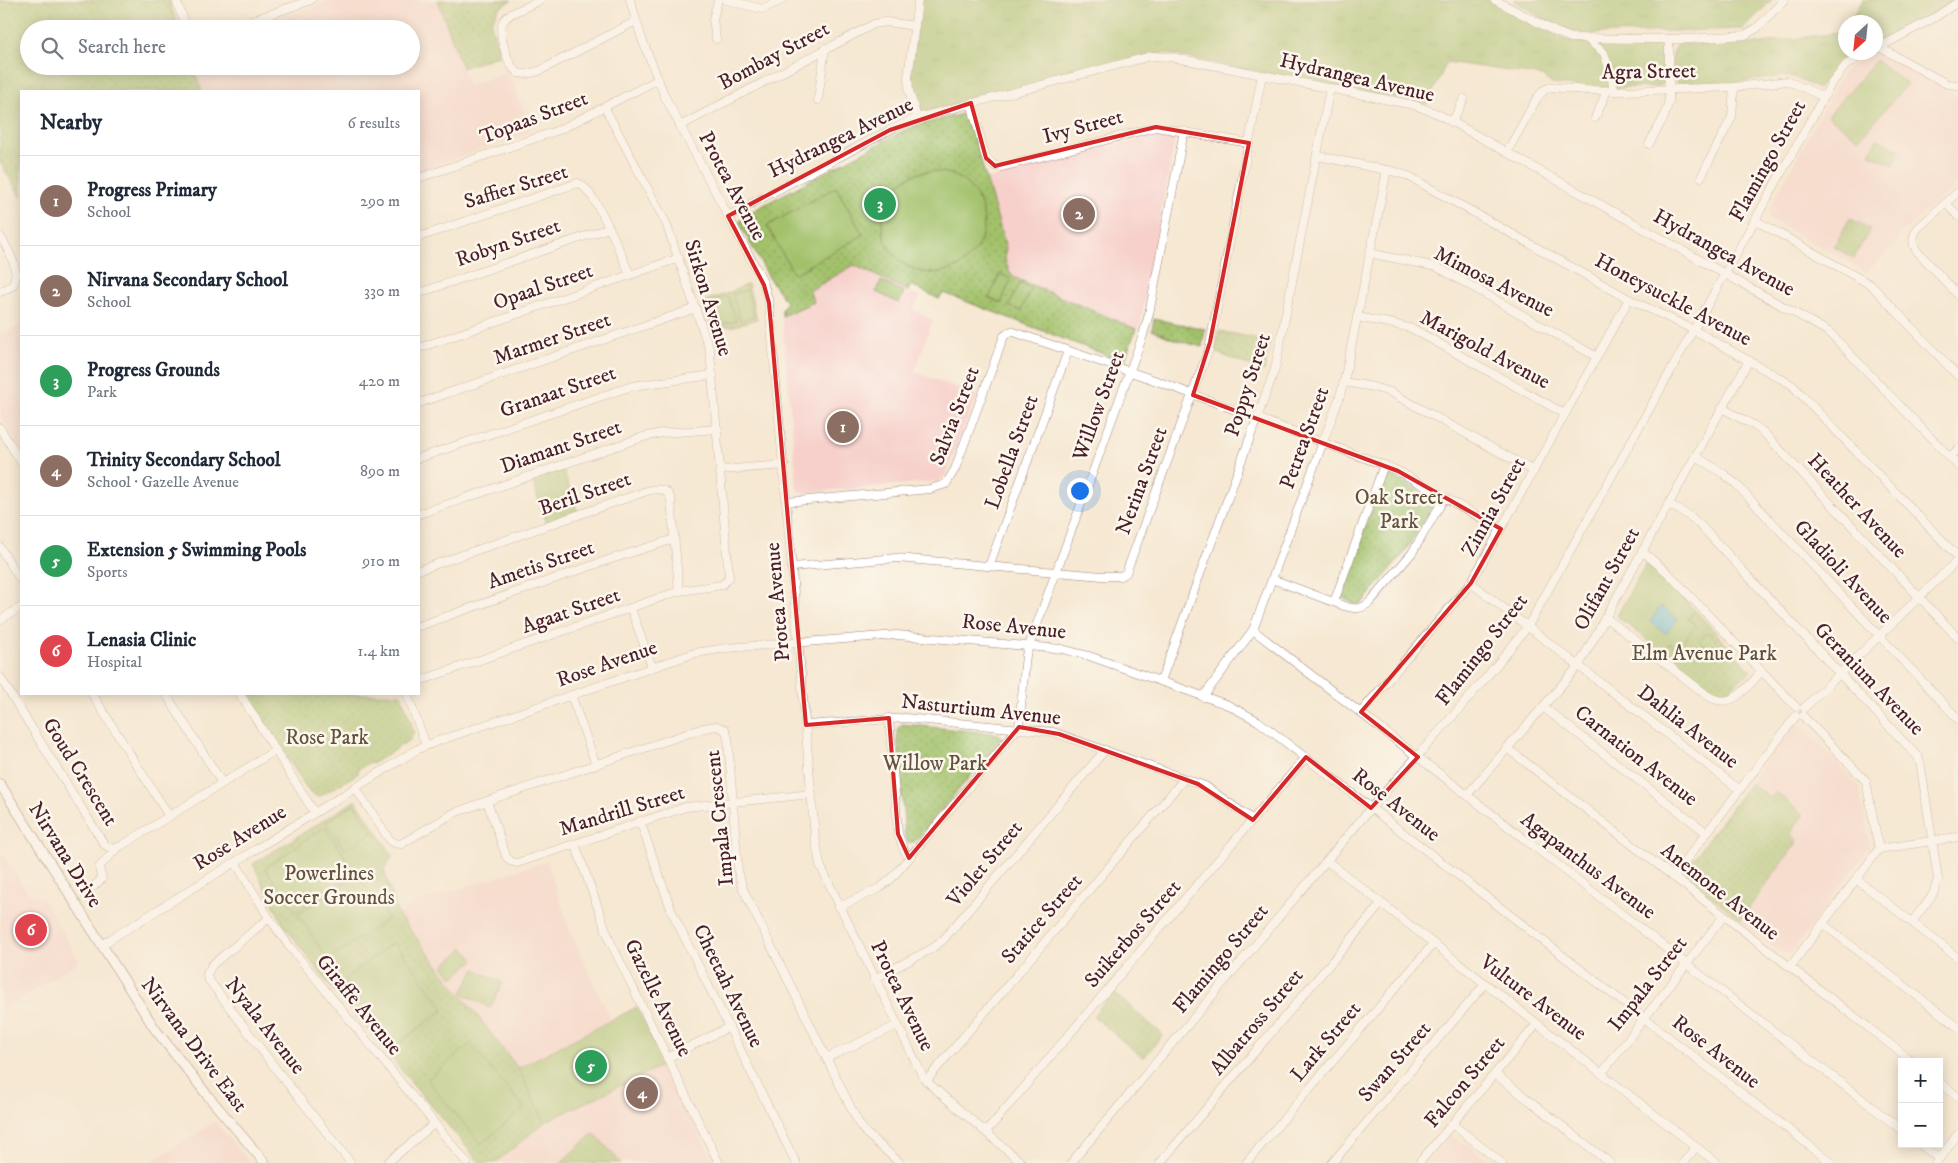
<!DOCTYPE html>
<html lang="en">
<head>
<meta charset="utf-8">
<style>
	body { margin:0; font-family:"IM FELL DW Pica",serif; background:#f6f6f7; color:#1f2937 }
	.controls { position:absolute; right:15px; bottom:15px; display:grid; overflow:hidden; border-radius:0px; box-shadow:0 2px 12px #0003 }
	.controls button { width:45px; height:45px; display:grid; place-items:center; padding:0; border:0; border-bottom:1px solid #e0e1e3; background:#fff; color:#1f2937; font:25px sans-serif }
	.compass { position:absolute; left:1838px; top:15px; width:45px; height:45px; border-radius:50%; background:#fff; box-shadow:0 2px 12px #0003; rotate:207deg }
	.you { position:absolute; left:1079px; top:490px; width:18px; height:18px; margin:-12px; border:4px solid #fff; border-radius:50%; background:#1a73e8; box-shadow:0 0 0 8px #1a73e833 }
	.badge { display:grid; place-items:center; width:32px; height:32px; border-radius:50%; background:#d1495b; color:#fff; font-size:16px; font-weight:700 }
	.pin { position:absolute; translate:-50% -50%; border:2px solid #fff; box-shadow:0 1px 5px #0006 }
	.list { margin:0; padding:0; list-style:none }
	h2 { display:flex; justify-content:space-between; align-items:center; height:65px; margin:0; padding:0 20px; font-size:21px }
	h2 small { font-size:16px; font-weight:400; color:#747a83 }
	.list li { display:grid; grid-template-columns:32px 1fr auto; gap:15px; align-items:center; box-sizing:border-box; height:90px; padding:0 20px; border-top:1px solid #e0e1e3 }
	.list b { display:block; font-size:19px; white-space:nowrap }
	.list p { margin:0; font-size:16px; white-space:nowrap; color:#747a83 }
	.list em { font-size:16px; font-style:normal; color:#747a83 }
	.icon { flex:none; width:28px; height:28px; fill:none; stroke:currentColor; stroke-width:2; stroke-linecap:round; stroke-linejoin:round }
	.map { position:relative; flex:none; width:1958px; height:1163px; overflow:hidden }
	.search { position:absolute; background:#fff; box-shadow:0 2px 12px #0003; left:20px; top:20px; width:400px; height:55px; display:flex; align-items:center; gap:12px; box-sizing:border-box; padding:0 18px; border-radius:28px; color:#747a83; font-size:19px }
	.panel { position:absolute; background:#fff; box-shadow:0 2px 12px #0003; left:20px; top:90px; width:400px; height:605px; border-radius:0px }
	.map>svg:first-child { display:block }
	.built { fill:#f7d0cb }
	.grass { fill:url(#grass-tufts); stroke:#76704a }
	.park { fill:url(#park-dots); stroke:#76704a }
	.pitch { fill:#a2c16a; stroke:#76704a }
	.water { fill:#53b2d1; stroke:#4e687e }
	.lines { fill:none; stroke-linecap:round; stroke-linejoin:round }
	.minor-casing { stroke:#a0847e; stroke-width:9 }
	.major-casing { stroke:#a0847e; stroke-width:11 }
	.minor { stroke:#fff; stroke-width:8 }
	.major { stroke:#fff; stroke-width:9 }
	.marked { fill:none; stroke:#d62828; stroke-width:4; stroke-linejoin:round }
	.labels { text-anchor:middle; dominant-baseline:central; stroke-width:5; stroke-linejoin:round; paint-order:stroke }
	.street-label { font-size:21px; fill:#4a1f2b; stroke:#fbf7ec }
	.park-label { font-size:21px; fill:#64503e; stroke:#fbf7ec }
</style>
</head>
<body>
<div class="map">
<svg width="1958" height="1163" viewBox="0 0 1958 1163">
	<defs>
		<pattern id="grass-tufts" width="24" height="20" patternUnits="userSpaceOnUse" patternTransform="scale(1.25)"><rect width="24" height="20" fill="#a2c16a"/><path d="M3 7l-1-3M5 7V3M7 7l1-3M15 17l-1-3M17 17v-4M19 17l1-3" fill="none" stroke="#8da55c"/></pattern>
		<pattern id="park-dots" width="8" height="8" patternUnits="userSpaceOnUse" patternTransform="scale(1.25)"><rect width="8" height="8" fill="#a2c16a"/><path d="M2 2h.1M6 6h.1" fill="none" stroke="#8da55c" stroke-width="1.8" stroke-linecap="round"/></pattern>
	</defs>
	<rect width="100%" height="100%" fill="#fbf7ec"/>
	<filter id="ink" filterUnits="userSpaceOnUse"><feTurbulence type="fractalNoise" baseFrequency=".02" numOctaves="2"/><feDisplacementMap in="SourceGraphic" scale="10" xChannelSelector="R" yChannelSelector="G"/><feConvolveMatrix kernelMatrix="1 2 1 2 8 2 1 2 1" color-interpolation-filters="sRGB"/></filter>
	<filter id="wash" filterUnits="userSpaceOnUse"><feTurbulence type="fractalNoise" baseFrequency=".0096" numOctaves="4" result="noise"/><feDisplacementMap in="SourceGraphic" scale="20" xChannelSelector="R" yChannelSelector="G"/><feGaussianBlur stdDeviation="1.12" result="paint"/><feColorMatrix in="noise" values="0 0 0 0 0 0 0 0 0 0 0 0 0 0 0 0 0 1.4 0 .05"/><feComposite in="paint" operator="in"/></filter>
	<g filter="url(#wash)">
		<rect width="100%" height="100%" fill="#f6e8d2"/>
		<!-- built -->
		<g class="built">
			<path d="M332 0H438L468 86 506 72 510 82H513L531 132 419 171V91H202L192 66H411V29H250Z"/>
			<path d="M1877 51 1958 97V182L1898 236 1897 242 1866 272 1770 219 1768 211 1843 73 1850 66Z"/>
			<path d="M1158 134 1175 139 1139 330 1013 277 1007 268 1004 251 1006 248 987 179Z"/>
			<path d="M854 265 920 297 913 310 933 320 909 388 915 372 977 395 945 476 939 481 802 493 797 489 782 316 814 303 809 291Z"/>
			<path d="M21 326V450L0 416V333Z"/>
			<path d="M1793 725 1802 726 1859 785 1870 847 1791 953H1781L1686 876V869Z"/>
			<path d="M2 853 27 892 43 899 80 961 0 1011V854Z"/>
			<path d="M547 861 570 931 611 1020 518 1068 398 914 420 901Z"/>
			<path d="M665 1064 714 1163H495L545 1122Z"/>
			<path d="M215 1122 250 1163H149Z"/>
			<path d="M1450 1135 1462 1144 1468 1145 1492 1163H1427Z"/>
		</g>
		<!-- grass -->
		<g class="grass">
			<path d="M920 0H1488L1563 39 1580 42 1656 43C1665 50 1665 70 1665 81L1659 87 1595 88 1552 84 1542 76 1447 62 1427 104 1164 53 925 112 917 108 910 82Z"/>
			<path d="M1513 0H1772L1743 29 1586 34C1559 31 1536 14 1513 0Z"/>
			<path d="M1863 0H1954L1934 13 1876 44V22H1849Z"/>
			<path d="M1845 29 1846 52 1859 53 1841 61 1818 89 1794 77 1779 76 1727 84H1678C1670 74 1670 54 1678 44H1755L1844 32Z"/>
		</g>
		<!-- park -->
		<g class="park">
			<path d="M0 0H169L179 29H29V66H192L202 91H21V197L0 162Z"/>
			<path d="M438 0H512L499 8 491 24 500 55 462 68Z"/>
			<path d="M962 114 969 119 1006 248C1003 258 1007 269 1013 277L1136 329 1124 362 944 293 939 299 911 285 908 291 854 265 809 291 814 302 782 316V310L786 302 771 281 739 223 743 216 899 133 915 126Z"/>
			<path d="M1850 218 1870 229 1854 258 1834 247Z"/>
			<path d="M748 284 757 319 735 326 712 328 704 301 726 294Z"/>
			<path d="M1154 319 1205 329 1202 347 1176 340 1152 330Z"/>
			<path d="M1219 331 1270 341 1264 371 1214 352Z"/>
			<path d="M563 469 578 513 546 523 532 480Z"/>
			<path d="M1386 473 1437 500 1402 556 1363 602 1356 605 1343 598 1342 596 1374 501Z"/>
			<path d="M1695 610 1751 671 1721 696 1663 652 1670 643 1679 649 1688 620Z"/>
			<path d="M246 694H401L414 731 410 740 372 764 370 762 357 770 359 773 319 797 310 793Z"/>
			<path d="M902 724 999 734 1002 739 914 842H908L905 837 897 729Z"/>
			<path d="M1750 783 1770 799 1776 792 1803 815 1790 834 1798 841 1740 920 1686 876V869Z"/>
			<path d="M356 800 393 856 384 870 398 914 518 1068 545 1122 495 1163H480L329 985 283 924 253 864Z"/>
			<path d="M1113 992 1163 1035 1143 1058 1093 1016Z"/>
		</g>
		<!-- pitch -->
		<g class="pitch">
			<path d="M1876 60 1907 84 1859 139 1828 116Z"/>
			<path d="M1877 139 1900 150 1894 165 1870 154Z"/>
			<circle cx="933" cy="222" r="51"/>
			<path d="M836 187 863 235 794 274 767 226Z"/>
			<path d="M1000 274 1011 279 1001 303 989 298Z"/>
			<path d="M881 281 904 292 899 303 876 292Z"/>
			<path d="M1020 283 1031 288 1021 311 1009 306Z"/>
			<path d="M747 290 754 317 740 320 733 294Z"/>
			<path d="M728 296 736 321 713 326 707 303Z"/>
			<path d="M1645 565H1649L1695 610 1688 619 1696 625 1678 649 1670 643 1663 652 1618 617V614Z"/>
			<path d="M1708 632 1726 650 1716 658 1699 640Z"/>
			<path d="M354 804 373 832 345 850 326 822Z"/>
			<path d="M325 827 355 872 296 912 265 868Z"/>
			<path d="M357 874 388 919 328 959 298 915Z"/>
			<path d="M394 942 444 1009 395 1046 345 979Z"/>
			<path d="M464 948 474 960 453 978 443 966Z"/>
			<path d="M475 969 503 983 490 1008 462 993Z"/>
			<path d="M637 1007 665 1064 545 1122 518 1068Z"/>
			<path d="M470 1044 524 1108 481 1144 427 1080Z"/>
			<path d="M594 1133 621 1163H560Z"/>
		</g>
		<!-- water -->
		<g class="water">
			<path d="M1661 606 1678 619 1666 634 1650 621Z"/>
			<path d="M600 1052 605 1064 587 1073 581 1061Z"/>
		</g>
	</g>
	<g filter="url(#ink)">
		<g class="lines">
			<!-- minor casing -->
			<g class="minor-casing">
				<g id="minor">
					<path d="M176 0 187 29"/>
					<path d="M541 0C513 15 492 12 505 50 508 59 510 67 518 73L526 74 539 71 636 21"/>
					<path d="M630 0 642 39 665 97 759 274 764 285 769 303 815 837 820 865 923 1077 934 1088 1022 1163"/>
					<path d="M726 0 762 9 782 0"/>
					<path d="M1495 0 1556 32 1571 38 1652 39H1691L1745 35 1757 28 1784 0"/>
					<path d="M228 29 311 0"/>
					<path d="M716 39 713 19 718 0"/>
					<path d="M1587 39 1604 53 1611 74 1614 91"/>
					<path d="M1879 47 1947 84 1958 85"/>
					<path d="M1876 49 1934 18 1958 2"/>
					<path d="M818 100 825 48"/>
					<path d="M971 103 986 158 995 166 1002 167 1156 127 1249 143"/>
					<path d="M917 118 909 91 908 77 918 0"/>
					<path d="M1595 118 1607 91"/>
					<path d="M1452 122 1464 99"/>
					<path d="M680 126 874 24 886 22 915 26"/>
					<path d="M1649 144 1664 117 1669 101V39"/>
					<path d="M1507 152 1537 98 1544 90 1551 87 1585 90 1624 91 1734 87 1788 81 1824 97"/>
					<path d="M1318 156 1396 172 1408 176 1629 299 1694 330 1792 385 1958 557"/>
					<path d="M1701 177 1732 117 1734 87"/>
					<path d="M419 178 559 130 657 80"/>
					<path d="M1958 192 1918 228C1913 235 1912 243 1916 250L1958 295"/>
					<path d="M1946 203 1958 216"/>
					<path d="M728 216 890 130 917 118 1151 56 1171 57 1414 105 1438 114 1829 332 1958 466"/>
					<path d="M1755 220 1871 285 1958 376"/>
					<path d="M0 236C8 249 22 271 12 286L0 292"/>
					<path d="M419 237 578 183C595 189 622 256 630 275"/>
					<path d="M1369 253 1437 267 1597 357"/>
					<path d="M419 293 609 228"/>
					<path d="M1357 317 1394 324 1413 329 1565 414"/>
					<path d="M419 348 679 258"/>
					<path d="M1344 382 1373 387 1390 392 1534 471"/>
					<path d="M419 403 696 308"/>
					<path d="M1722 408 1755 426 1763 432 1958 638"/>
					<path d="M0 428 21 462"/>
					<path d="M1695 456 1724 474 1736 484 1958 719"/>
					<path d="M1950 457 1958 449"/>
					<path d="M419 458 632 386 713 375"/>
					<path d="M721 470 784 465"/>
					<path d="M786 502 930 489 946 484 955 469 1004 336 1011 331 1154 380 1384 465 1398 471 1501 529"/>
					<path d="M1669 504 1691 517 1701 526 1918 757 1921 767 1938 879 1933 894 1912 922"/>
					<path d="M419 514 643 437 662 433 718 429"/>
					<path d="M0 547 21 581"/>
					<path d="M1642 551 1668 573 1796 707"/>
					<path d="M989 566 1068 351"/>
					<path d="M792 567 897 558 1102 576H1121L1126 573 1209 349 1262 75"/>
					<path d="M419 570 650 490C660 488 668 489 671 500L679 591"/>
					<path d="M1272 579 1344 606C1355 609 1361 610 1370 602L1412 553 1445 497"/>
					<path d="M1471 583 1740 790"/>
					<path d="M1334 602 1384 465"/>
					<path d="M631 609 652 667"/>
					<path d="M1605 617 1708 696C1732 711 1746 688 1761 672"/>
					<path d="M0 620 21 607"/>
					<path d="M419 626 608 560 674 539"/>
					<path d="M1253 630 1902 1130"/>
					<path d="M0 677 104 844C110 849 115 849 121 846L276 750"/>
					<path d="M419 681 679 591 722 585 729 578 710 351 666 223 605 108"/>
					<path d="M1161 681 1275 369 1330 88"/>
					<path d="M92 694 169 816"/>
					<path d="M166 694 222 783"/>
					<path d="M240 694 314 812"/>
					<path d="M407 694 426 745"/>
					<path d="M571 695 596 765"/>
					<path d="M1203 697 1253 630 1339 399 1344 382 1387 170"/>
					<path d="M1543 707 1707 833"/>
					<path d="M1804 708 1958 560"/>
					<path d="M1361 712 1471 583 1629 299"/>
					<path d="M889 718 898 834 904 850 909 858"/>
					<path d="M806 725 905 718 1053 732 1205 786 1253 820"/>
					<path d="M1507 748 1913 1062"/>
					<path d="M355 787 389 839 394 843 401 844 454 813 487 801 704 728 716 726 725 729 728 738 738 871 743 889 859 1124 867 1134 900 1163"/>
					<path d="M1467 795 1579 665 1749 360"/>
					<path d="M487 801 506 856 510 861 517 863 686 807 812 794"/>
					<path d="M640 821 672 912 796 1163"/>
					<path d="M575 844 610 941 719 1163"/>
					<path d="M1879 849 1958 837"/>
					<path d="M1327 861 1717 1163"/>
					<path d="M235 862 269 918 290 947 467 1163"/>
					<path d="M1673 877 1796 716"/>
					<path d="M1856 879 1958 958"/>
					<path d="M94 886 102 879 99 868 100 866 117 848"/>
					<path d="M839 907 880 888 893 877 1019 727 1026 655 1029 646 1143 335 1149 314 1184 131"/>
					<path d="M269 918 212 965 207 974 208 979 276 1069 351 1163"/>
					<path d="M1823 924 1958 1027"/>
					<path d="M101 945 418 749 438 741 695 653 727 648 897 635 1062 649 1089 656 1228 705 1258 721 1832 1163"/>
					<path d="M1790 967 1879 849 1866 781 1803 716"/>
					<path d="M874 979 933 948 943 940 1105 750"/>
					<path d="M667 1058 729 1027"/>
					<path d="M826 1058 898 1025"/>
					<path d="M1602 1073 1723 917"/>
					<path d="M1495 1074 1610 1163"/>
					<path d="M926 1081 1184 779"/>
					<path d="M1939 1082 1958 1097"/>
					<path d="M1452 1124 1502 1163"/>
					<path d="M986 1132 1306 757"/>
					<path d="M1920 1144 1939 1159"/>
					<path d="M387 1163 434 1124"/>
					<path d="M1071 1163 1371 808C1424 748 1479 689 1528 626L1831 84 1846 65 1868 52"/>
					<path d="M1160 1163 1381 904"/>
					<path d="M1246 1163 1433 944"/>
					<path d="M1332 1163 1485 984"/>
					<path d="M1419 1163 1537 1024"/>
					<path d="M1683 1163 1696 1147"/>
					<path d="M1936 1163 1958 1134"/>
				</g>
			</g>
			<!-- major casing -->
			<g class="major-casing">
				<path id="major" d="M0 784 155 1029 208 1096 265 1163"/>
			</g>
			<!-- minor -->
			<use href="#minor" class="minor"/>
			<!-- major -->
			<use href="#major" class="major"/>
		</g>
	</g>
	<!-- marked area -->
	<path d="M0 0H1958V1163H0ZM971 103 986 158 995 166 1156 127 1249 143 1210 342 1193 395 1398 471 1501 529 1471 583 1361 712 1418 757 1371 808 1306 757 1253 820 1198 784 1059 734 1019 727 909 858 898 834 889 718 806 725 769 303 764 285 728 216 890 130Z" fill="#f6e8d2" fill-opacity=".55" fill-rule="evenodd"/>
	<path class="marked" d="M971 103 986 158 995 166 1156 127 1249 143 1210 342 1193 395 1398 471 1501 529 1471 583 1361 712 1418 757 1371 808 1306 757 1253 820 1198 784 1059 734 1019 727 909 858 898 834 889 718 806 725 769 303 764 285 728 216 890 130Z"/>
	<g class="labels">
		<!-- street labels -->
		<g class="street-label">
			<text transform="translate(774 56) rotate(-28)">Bombay Street</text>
			<text transform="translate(1649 72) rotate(-1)">Agra Street</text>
			<text transform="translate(1357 78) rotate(13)">Hydrangea Avenue</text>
			<text transform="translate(534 118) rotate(-21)">Topaas Street</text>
			<text transform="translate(1083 127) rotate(-15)">Ivy Street</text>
			<text transform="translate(841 138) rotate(-26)">Hydrangea Avenue</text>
			<text transform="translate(1768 161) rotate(-61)">Flamingo Street</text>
			<text transform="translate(732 186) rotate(62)">Protea Avenue</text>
			<text transform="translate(516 187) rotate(-17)">Saffier Street</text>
			<text transform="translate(508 243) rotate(-19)">Robyn Street</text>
			<text transform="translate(1724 253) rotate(29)">Hydrangea Avenue</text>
			<text transform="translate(1494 282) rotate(27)">Mimosa Avenue</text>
			<text transform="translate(543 287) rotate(-19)">Opaal Street</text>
			<text transform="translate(708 298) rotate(73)">Sirkon Avenue</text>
			<text transform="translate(1673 300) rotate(28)">Honeysuckle Avenue</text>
			<text transform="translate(552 339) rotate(-19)">Marmer Street</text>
			<text transform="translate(1485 350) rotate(28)">Marigold Avenue</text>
			<text transform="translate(1248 385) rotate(-72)">Poppy Street</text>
			<text transform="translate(558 392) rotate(-19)">Granaat Street</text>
			<text transform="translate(1099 406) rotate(-70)">Willow Street</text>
			<text transform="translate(955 416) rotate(-69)">Salvia Street</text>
			<text transform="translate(1305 438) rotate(-70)">Petrea Street</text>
			<text transform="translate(561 447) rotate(-19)">Diamant Street</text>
			<text transform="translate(1012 452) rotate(-70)">Lobella Street</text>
			<text transform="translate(1142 481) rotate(-70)">Nerina Street</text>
			<text transform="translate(585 494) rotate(-19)">Beril Street</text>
			<text transform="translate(1857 506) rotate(47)">Heather Avenue</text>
			<text transform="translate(1494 507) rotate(-61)">Zinnia Street</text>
			<text transform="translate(541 565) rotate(-19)">Ametis Street</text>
			<text transform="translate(1843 572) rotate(47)">Gladioli Avenue</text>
			<text transform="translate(1607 579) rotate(-61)">Olifant Street</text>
			<text transform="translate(778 602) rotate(-95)">Protea Avenue</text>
			<text transform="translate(571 611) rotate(-19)">Agaat Street</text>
			<text transform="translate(1014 627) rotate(6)">Rose Avenue</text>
			<text transform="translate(1482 650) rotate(-52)">Flamingo Street</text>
			<text transform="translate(607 664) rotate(-19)">Rose Avenue</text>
			<text transform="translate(1869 679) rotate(46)">Geranium Avenue</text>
			<text transform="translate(981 710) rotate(6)">Nasturtium Avenue</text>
			<text transform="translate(1688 727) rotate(38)">Dahlia Avenue</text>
			<text transform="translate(1636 756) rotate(38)">Carnation Avenue</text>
			<text transform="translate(80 772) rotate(58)">Goud Crescent</text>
			<text transform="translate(1396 805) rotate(38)">Rose Avenue</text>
			<text transform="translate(622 811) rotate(-17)">Mandrill Street</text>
			<text transform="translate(720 818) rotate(-96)">Impala Crescent</text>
			<text transform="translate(240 838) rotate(-32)">Rose Avenue</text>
			<text transform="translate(65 855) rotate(58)">Nirvana Drive</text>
			<text transform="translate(985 864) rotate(-50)">Violet Street</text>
			<text transform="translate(1588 866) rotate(37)">Agapanthus Avenue</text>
			<text transform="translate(1720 892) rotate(38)">Anemone Avenue</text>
			<text transform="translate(1042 919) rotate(-49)">Statice Street</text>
			<text transform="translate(1133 934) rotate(-49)">Suikerbos Street</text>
			<text transform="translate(1221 959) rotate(-50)">Flamingo Street</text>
			<text transform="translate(1648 984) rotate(-52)">Impala Street</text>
			<text transform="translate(728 986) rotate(64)">Cheetah Avenue</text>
			<text transform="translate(902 996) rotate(64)">Protea Avenue</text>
			<text transform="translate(658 998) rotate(64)">Gazelle Avenue</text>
			<text transform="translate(1533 998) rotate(37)">Vulture Avenue</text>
			<text transform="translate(359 1005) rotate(51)">Giraffe Avenue</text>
			<text transform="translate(1257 1022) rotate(-50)">Albatross Street</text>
			<text transform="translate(265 1026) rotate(52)">Nyala Avenue</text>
			<text transform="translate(1326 1042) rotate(-50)">Lark Street</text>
			<text transform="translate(194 1045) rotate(53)">Nirvana Drive East</text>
			<text transform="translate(1716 1052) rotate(38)">Rose Avenue</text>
			<text transform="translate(1395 1062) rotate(-49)">Swan Street</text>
			<text transform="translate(1465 1082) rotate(-50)">Falcon Street</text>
		</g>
		<!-- park labels -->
		<g class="park-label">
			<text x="1399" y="498">Oak Street<tspan x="1399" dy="24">Park</tspan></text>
			<text x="1704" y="654">Elm Avenue Park</text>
			<text x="327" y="738">Rose Park</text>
			<text x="935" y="764">Willow Park</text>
			<text x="329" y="874">Powerlines<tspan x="329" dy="24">Soccer Grounds</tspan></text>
		</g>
	</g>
</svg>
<div class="controls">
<button>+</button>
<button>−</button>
</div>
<svg class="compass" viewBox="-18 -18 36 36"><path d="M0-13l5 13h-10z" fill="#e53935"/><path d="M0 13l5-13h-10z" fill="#747a83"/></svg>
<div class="you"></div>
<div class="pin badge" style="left:843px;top:427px;background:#8d6e63">1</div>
<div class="pin badge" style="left:1079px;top:214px;background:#8d6e63">2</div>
<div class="pin badge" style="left:880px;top:204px;background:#2e9e5b">3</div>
<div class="pin badge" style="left:642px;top:1093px;background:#8d6e63">4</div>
<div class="pin badge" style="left:591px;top:1066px;background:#2e9e5b">5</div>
<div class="pin badge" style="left:31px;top:930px;background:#e0444e">6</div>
<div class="search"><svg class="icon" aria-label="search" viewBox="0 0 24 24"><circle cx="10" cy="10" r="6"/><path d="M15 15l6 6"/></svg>Search here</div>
<section class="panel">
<h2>Nearby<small>6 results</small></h2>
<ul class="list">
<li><span class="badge" style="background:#8d6e63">1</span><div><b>Progress Primary</b><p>School</p></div><em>290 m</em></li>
<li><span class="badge" style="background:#8d6e63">2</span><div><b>Nirvana Secondary School</b><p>School</p></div><em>330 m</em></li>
<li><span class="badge" style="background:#2e9e5b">3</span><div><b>Progress Grounds</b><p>Park</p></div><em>420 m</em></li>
<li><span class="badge" style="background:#8d6e63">4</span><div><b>Trinity Secondary School</b><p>School · Gazelle Avenue</p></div><em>890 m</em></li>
<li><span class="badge" style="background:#2e9e5b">5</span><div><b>Extension 5 Swimming Pools</b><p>Sports</p></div><em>910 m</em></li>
<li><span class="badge" style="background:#e0444e">6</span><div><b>Lenasia Clinic</b><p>Hospital</p></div><em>1.4 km</em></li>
</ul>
</section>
</div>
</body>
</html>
